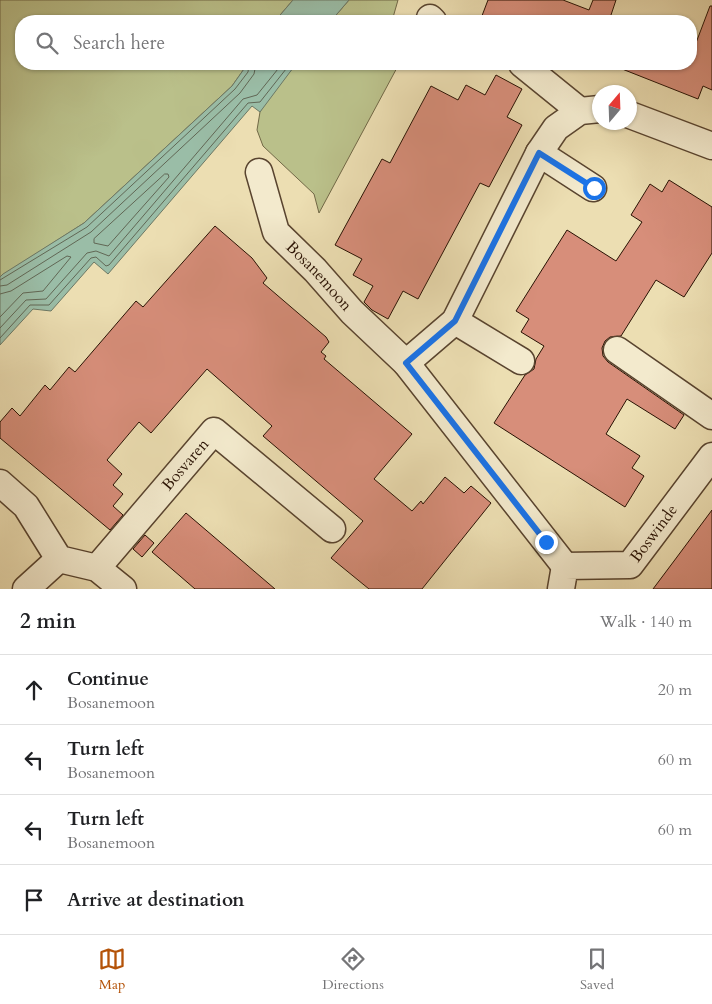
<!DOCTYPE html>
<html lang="en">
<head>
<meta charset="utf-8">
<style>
	body { margin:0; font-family:Cardo,serif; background:#f6f6f6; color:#202124 }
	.compass { position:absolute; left:592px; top:85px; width:45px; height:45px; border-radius:50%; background:#fff; box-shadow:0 1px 4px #0004; rotate:19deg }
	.stop { position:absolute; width:15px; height:15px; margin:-11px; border:4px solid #1a73e8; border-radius:50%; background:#fff }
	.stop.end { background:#1a73e8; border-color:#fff; box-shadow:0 1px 5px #0008 }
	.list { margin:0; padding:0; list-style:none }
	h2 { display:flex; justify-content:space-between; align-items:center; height:65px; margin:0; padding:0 20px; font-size:21px }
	h2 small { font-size:16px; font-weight:400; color:#757577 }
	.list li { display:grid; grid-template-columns:32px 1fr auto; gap:15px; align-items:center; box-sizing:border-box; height:70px; padding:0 20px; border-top:1px solid #e0e0e0 }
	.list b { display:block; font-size:19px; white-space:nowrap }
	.list p { margin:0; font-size:16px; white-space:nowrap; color:#757577 }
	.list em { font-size:16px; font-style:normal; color:#757577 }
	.icon { flex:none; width:28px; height:28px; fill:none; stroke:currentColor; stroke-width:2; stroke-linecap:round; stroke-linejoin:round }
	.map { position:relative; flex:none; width:712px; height:589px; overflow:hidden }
	.search { position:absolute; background:#fff; box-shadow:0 1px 4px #0004; left:15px; right:15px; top:15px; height:55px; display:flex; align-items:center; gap:12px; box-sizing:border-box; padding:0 18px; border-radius:20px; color:#757577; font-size:19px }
	.sheet { height:345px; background:#fff }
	nav { display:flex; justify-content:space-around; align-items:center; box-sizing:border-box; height:70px; border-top:1px solid #e0e0e0; background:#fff; font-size:14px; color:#757577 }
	nav a { display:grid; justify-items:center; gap:2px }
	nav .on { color:#b45309 }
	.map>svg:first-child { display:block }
	.green { fill:#bac08a; stroke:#716846 }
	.water { fill:#9abda7; stroke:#6c7865 }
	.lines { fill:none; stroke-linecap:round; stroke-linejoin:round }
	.shore { stroke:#616755; stroke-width:1 }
	.building { fill:#d78e7a; stroke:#281103 }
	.minor-casing { stroke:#59442f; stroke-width:29 }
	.minor { stroke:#f3eacd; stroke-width:26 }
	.route { stroke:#1a73e8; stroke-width:6 }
	.labels { text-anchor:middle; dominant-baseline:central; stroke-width:5; stroke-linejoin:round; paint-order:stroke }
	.street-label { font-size:16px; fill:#281103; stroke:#f3eacd }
</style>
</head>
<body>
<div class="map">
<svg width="712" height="589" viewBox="0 0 712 589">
	<rect width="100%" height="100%" fill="#ecdeb2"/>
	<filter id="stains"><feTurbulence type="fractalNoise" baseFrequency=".004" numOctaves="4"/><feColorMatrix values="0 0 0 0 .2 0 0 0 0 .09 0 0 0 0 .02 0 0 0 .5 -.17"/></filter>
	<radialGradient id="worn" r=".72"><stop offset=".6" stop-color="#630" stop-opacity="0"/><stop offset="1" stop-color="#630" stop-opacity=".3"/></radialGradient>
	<!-- green -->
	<g class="green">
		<path d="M0 0H293L275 21H21V64H245L244 69 232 86 84 223 0 277Z"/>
		<path d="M349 0H398L392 21H331Z"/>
		<path d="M296 64H399L319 213 314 194 263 146 257 130 260 112 265 102Z"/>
	</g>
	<!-- water -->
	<g class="water">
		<path d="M293 0H349L331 21H275Z"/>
		<path d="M245 64H296L260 112 252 106 108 274 94 262 51 311 33 309 0 345V277L3 274 84 223 232 86 244 69Z"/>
	</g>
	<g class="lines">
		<!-- shore -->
		<g class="shore">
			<path d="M165 174H168L169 177 108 246 94 243V239Z"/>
			<path d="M0 280 87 227 235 89 248 72 249 64"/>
			<path d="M0 286 7 285 91 232 240 93 254 74 256 64"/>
			<path d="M0 294 11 291 67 256 71 257 43 291 23 293 0 317"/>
			<path d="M0 328 26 300 46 299 87 253 96 251 109 256 243 99 257 95 282 64"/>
			<path d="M0 338 30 305H49L91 258 96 257 106 266 109 265 248 103 260 102 290 64"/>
		</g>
	</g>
	<!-- building -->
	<g class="building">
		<path d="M488 0H563L589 10 593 0H616L610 18 613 21H480Z"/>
		<path d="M710 6H712V90L703 86 698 99 612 65 691 64V56Z"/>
		<path d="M496 75 522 89 507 117 522 125 489 187 480 183 418 299 403 291 388 319 372 310 364 302 373 286 353 275 362 259 335 245 382 159 390 163 431 86 458 100 466 85 485 95Z"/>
		<path d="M669 180 712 207V253L684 297 656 280 621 336 610 337 605 341 602 348 603 356 608 362 684 415 675 429 627 399 606 434 640 456 632 468 644 476 625 507 494 423 525 375 534 369 536 359 544 346 521 332 529 319 516 311 567 230 616 261 642 222 631 215 650 184 662 192Z"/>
		<path d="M215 226 252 258 267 278 263 283 326 337 329 342 321 352 326 356 324 359 412 434 374 479 412 511 421 501 423 504 445 477 464 493 471 486 491 503 422 589H369L331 558 363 521 263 436 272 426 207 369 151 433 139 422 107 460 122 474 113 485 123 494 113 506 123 515 110 530 0 438V422L12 408 20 416 45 385 50 390 69 367 75 372 136 301 143 307Z"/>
		<path d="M712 510V589H653L674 561Z"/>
		<path d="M186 513 275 589H195L180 576 152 552Z"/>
		<path d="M145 535 154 543 142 557 133 549Z"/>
	</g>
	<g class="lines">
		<!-- minor casing -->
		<g class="minor-casing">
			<g id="minor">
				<path d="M430 18 433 21"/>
				<path d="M522 64 580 111"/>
				<path d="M630 115 712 146"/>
				<path d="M539 153 593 188"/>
				<path id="s1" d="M259 172 276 232 315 270 352 312 406 363"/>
				<path d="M455 321 521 361"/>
				<path d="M617 350 712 416"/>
				<path d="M0 483 26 506 59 559 97 568 123 589"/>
				<path d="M565 566 406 363 455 321 539 153 556 128 580 111 600 109"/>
				<path id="s2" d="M97 568 214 431 332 529"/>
				<path d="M26 589 59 559"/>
				<path id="s3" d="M561 589 565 566 630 565 712 456"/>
			</g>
		</g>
		<!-- minor -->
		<use href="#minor" class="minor"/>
	</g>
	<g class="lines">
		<!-- route -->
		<path class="route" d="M546 542 406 363 455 321 539 153 594 188"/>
	</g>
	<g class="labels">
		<!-- street labels -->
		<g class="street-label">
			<text stroke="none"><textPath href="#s1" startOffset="124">Bosanemoon</textPath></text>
			<text stroke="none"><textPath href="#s2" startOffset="136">Bosvaren</textPath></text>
			<text stroke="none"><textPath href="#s3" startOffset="128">Boswinde</textPath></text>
		</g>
	</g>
	<rect width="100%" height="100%" filter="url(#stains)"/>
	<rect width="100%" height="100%" fill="url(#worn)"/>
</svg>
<svg class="compass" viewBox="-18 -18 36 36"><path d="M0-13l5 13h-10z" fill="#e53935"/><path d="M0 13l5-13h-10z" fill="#757577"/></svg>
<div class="stop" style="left:594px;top:188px"></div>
<div class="stop end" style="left:546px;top:542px"></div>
<div class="search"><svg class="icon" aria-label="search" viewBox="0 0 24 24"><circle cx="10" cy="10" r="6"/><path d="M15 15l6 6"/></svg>Search here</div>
</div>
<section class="sheet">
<h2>2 min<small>Walk · 140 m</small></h2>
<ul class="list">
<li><svg class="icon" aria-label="ahead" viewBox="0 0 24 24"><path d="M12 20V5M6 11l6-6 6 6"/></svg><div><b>Continue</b><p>Bosanemoon</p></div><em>20 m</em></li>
<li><svg class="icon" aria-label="left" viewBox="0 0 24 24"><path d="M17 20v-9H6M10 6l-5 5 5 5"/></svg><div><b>Turn left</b><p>Bosanemoon</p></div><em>60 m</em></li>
<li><svg class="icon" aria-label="left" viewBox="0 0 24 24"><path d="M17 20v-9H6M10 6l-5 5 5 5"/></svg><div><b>Turn left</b><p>Bosanemoon</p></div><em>60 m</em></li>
<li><svg class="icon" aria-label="arrive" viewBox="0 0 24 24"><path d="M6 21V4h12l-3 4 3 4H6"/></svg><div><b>Arrive at destination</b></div></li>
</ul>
</section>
<nav>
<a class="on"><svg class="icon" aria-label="map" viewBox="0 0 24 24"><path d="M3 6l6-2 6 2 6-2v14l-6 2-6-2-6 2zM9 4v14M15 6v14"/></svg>Map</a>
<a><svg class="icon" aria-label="directions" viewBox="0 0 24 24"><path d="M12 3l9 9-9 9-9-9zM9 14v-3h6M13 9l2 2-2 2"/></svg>Directions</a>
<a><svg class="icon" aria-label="saved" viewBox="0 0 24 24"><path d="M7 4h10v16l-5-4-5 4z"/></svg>Saved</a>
</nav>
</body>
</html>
